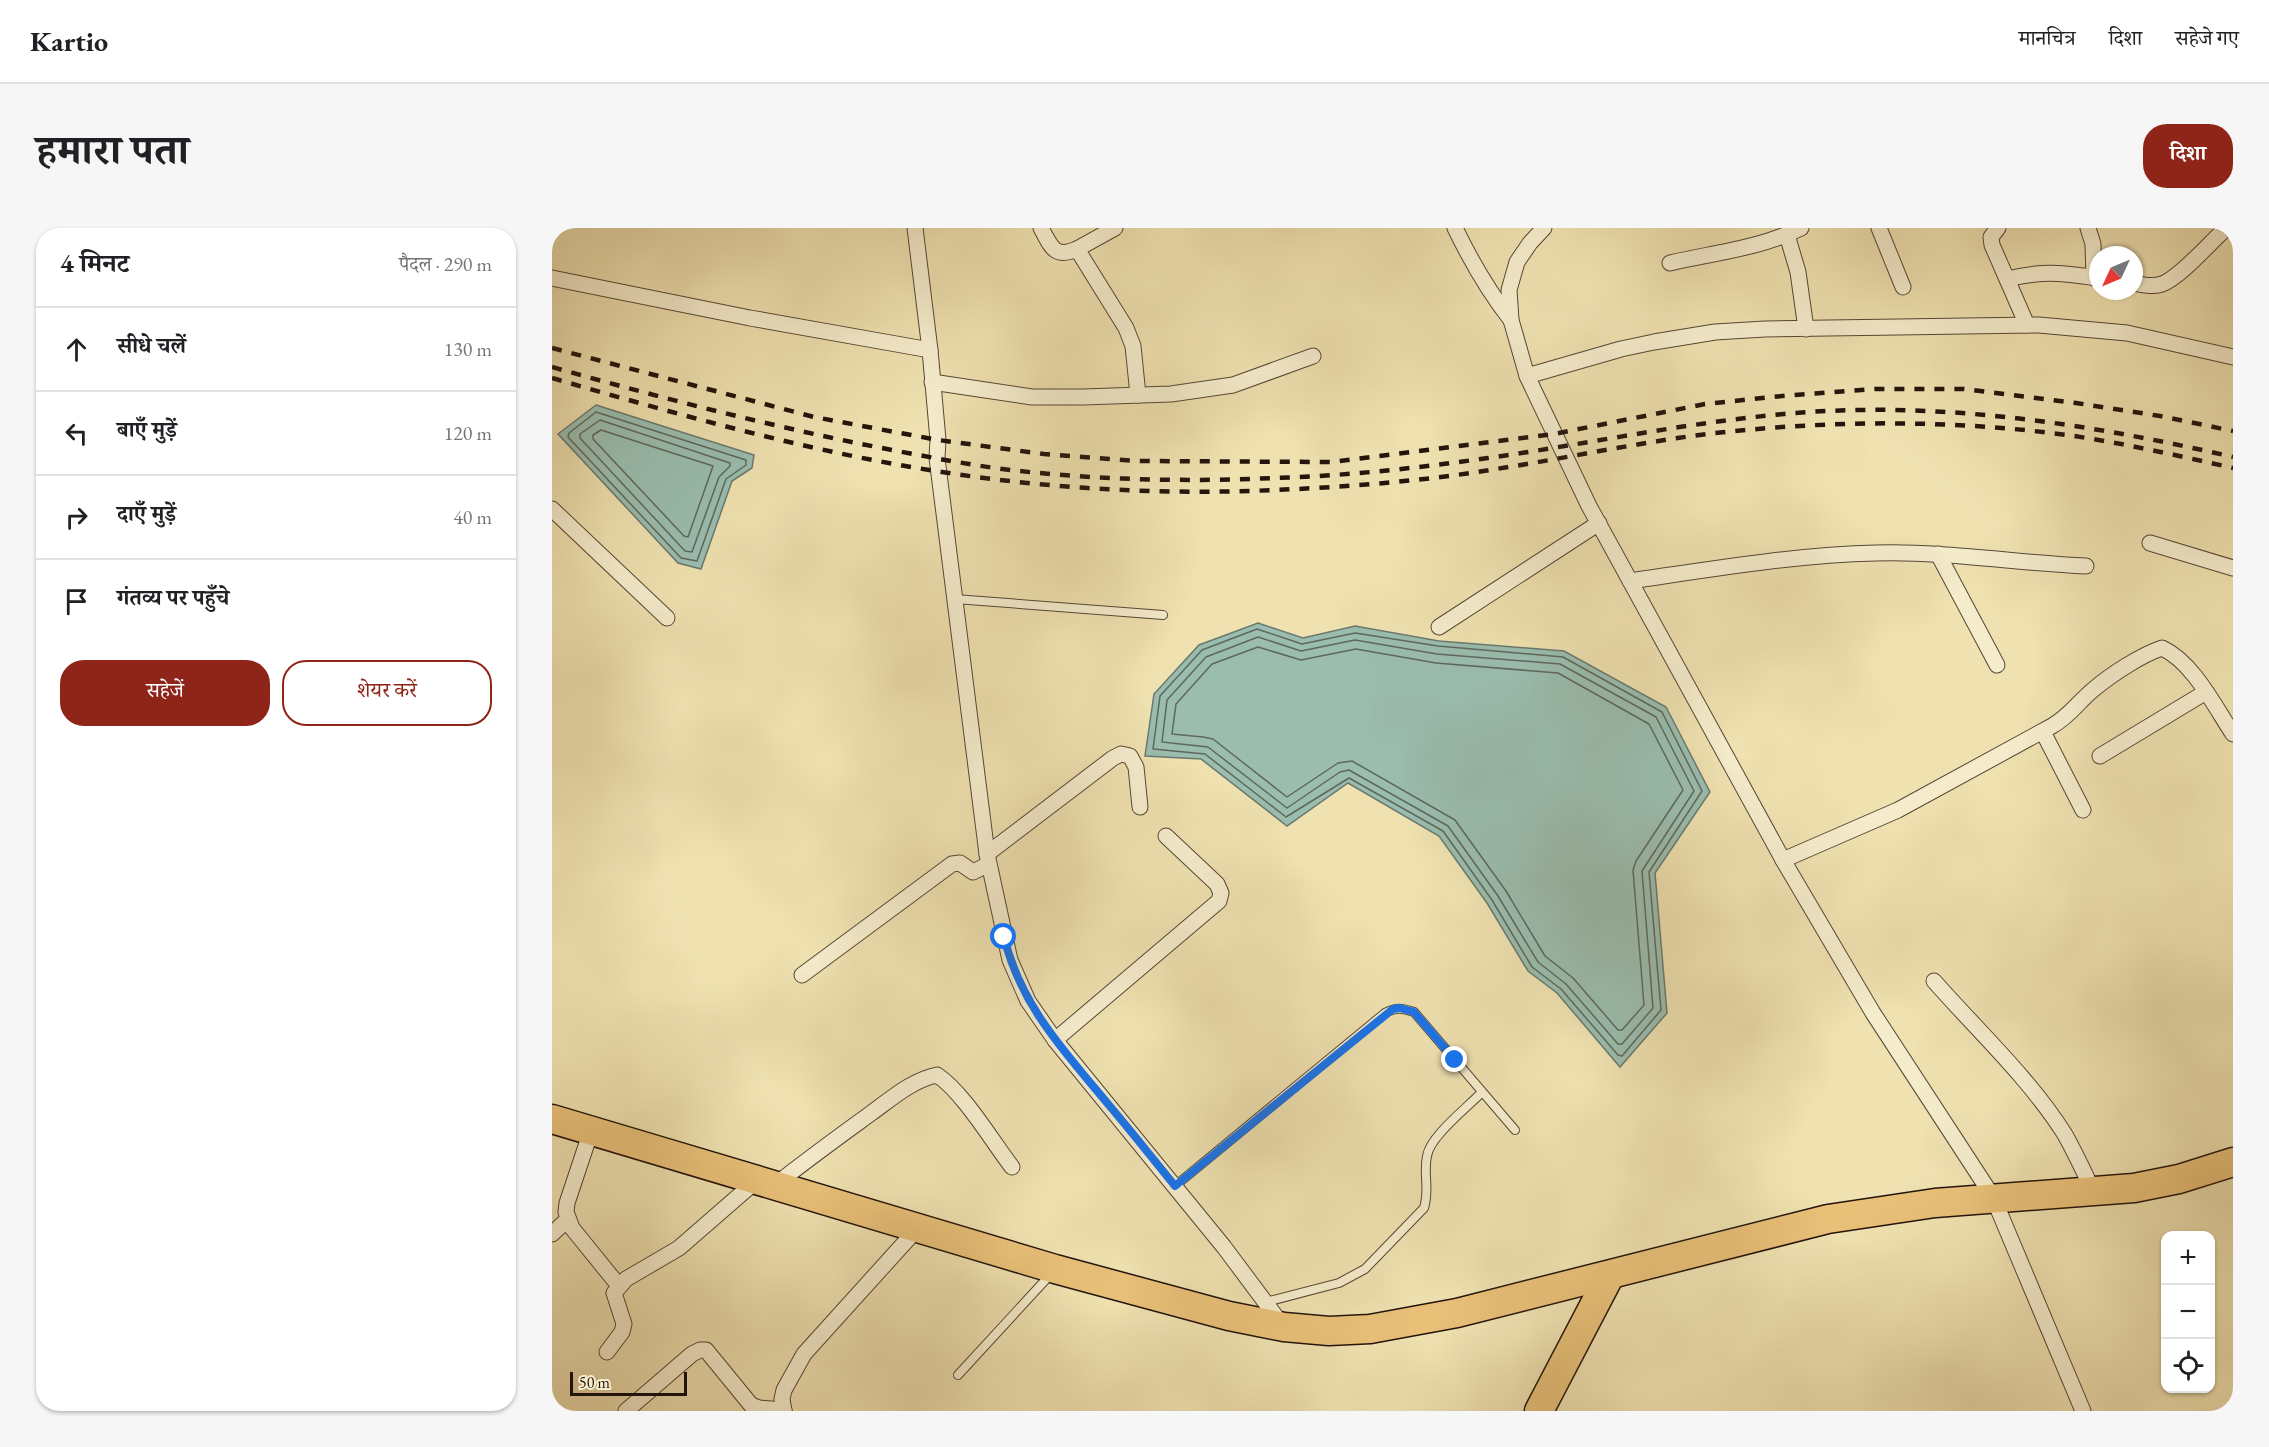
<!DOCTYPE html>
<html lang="hi">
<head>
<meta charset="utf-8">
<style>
	body { margin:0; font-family:"EB Garamond","Noto Serif Devanagari",serif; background:#f6f6f6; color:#202124 }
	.controls { position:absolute; right:18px; bottom:18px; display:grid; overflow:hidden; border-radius:12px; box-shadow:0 2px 4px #0004 }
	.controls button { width:54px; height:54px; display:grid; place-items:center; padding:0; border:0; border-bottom:2px solid #e0e0e0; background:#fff; color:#202124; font:30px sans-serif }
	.compass { position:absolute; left:1537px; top:18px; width:54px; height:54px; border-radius:50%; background:#fff; box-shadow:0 2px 4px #0004; rotate:226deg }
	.scale { position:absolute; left:18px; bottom:15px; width:117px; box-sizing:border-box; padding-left:6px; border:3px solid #23140c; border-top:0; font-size:16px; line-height:21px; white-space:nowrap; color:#23140c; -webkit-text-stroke:4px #f5eccc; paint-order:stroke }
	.stop { position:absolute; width:18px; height:18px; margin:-14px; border:4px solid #1a73e8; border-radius:50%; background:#fff }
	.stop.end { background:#1a73e8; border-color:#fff; box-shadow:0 2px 6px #0008 }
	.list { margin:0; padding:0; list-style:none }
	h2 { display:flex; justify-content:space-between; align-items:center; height:78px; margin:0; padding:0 24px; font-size:26px }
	h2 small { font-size:20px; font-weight:400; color:#757577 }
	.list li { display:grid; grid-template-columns:39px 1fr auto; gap:18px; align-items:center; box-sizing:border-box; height:84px; padding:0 24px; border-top:2px solid #e0e0e0 }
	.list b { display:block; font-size:22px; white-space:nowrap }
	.list em { font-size:20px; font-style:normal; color:#757577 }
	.actions { display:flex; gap:12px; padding:18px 24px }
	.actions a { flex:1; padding:14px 0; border:2px solid #8f2418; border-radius:24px; text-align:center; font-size:21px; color:#8f2418 }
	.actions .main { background:#8f2418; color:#fff }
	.icon { flex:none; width:33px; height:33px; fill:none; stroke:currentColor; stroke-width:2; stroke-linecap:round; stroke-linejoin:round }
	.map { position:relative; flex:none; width:1681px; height:1183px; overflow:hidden; border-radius:24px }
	header { display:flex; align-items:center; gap:36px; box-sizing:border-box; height:84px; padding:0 30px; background:#fff; border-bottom:2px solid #e0e0e0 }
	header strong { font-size:28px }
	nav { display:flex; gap:33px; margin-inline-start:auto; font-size:21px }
	.intro { display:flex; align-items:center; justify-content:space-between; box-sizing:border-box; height:144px; padding:0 36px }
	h1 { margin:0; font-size:42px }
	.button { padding:15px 27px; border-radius:24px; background:#8f2418; color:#fff; font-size:21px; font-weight:700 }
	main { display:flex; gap:36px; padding:0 36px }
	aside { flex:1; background:#fff; border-radius:24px; box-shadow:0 2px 4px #0004 }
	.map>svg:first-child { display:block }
	.water { fill:#9abdaf; stroke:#6a796e; stroke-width:1.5 }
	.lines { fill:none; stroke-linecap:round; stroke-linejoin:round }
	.shore { stroke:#5e685e; stroke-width:1.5 }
	.lane-casing { stroke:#564735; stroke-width:10 }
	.street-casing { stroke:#564735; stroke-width:17 }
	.highway-casing { stroke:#23140c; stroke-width:31 }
	.lane { stroke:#f5eccc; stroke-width:8 }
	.street { stroke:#f5eccc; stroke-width:15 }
	.highway { stroke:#e8c078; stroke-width:28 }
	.rail { stroke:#23140c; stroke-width:4.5; stroke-dasharray:10 10; stroke-linecap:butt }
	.route { stroke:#1a73e8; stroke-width:8 }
</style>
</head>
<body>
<header>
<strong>Kartio</strong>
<nav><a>मानचित्र</a><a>दिशा</a><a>सहेजे गए</a></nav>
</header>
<div class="intro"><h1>हमारा पता</h1><a class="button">दिशा</a></div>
<main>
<aside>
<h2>4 मिनट<small>पैदल · 290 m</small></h2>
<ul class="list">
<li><svg class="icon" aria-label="ahead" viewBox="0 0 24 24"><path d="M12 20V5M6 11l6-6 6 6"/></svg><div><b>सीधे चलें</b></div><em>130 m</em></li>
<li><svg class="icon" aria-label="left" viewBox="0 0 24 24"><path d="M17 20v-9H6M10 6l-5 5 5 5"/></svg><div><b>बाएँ मुड़ें</b></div><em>120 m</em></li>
<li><svg class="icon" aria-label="right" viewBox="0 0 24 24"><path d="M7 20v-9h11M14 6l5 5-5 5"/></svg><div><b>दाएँ मुड़ें</b></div><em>40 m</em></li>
<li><svg class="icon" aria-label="arrive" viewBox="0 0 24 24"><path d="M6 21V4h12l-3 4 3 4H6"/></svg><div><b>गंतव्य पर पहुँचे</b></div></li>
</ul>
<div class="actions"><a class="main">सहेजें</a><a>शेयर करें</a></div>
</aside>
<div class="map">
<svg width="1681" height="1183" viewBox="0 0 1681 1183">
	<rect width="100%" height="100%" fill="#efe1b0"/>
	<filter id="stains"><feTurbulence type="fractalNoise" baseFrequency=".00333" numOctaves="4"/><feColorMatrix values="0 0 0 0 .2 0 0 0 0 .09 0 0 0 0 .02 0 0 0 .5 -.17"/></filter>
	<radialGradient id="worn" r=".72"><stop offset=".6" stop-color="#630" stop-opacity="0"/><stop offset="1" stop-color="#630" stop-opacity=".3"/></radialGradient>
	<!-- water -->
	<g class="water">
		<path d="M44 177 202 227 200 240 180 253 149 341 126 335 6 206Z"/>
		<path d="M706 395 751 410 803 398 887 413 1012 423 1114 479 1158 564 1103 645 1115 785 1068 839 1005 765 976 743 935 675 887 608 796 555 735 598 649 531 593 528 602 466 647 417Z"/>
	</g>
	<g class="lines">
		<!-- shore -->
		<g class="shore">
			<path d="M44 184 194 232V237L174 251 145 333 129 330 16 209 17 205Z"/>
			<path d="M48 192 178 235V238L167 249 140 324 133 323 28 210V206Z"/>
			<path d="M49 202 161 238 136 309 132 308 41 211V207Z"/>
			<path d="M705 401 750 416 803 405 886 418 1011 429 1110 484 1150 563 1097 644 1109 782 1070 828 1066 827 1009 761 980 739 940 672 891 603 797 550 734 589 653 526 601 521 608 468 650 422Z"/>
			<path d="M706 409 749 423 803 412 885 426 1008 436 1104 489 1142 563 1090 643 1101 780 1070 816H1066L1014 756 986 734 946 668 896 598 797 542 788 544 735 580 656 519 610 514 615 472 654 429Z"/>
			<path d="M706 419 749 432 804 421 884 435 1006 445 1097 496 1131 562 1084 633 1081 642 1092 777 1070 802H1066L1021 750 993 728 954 663 903 592 800 533 786 535 735 569 661 511 651 509 620 506 624 476 660 436Z"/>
		</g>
		<!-- lane casing -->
		<g class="lane-casing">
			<g id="lane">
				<path d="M403 371 611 387"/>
				<path d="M623 958 833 785C844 779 850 780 862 784L963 902"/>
				<path d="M714 1074 787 1055 813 1041 872 980C878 960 871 947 875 928 878 908 916 879 930 864"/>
				<path d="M406 1147 498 1047"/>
			</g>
		</g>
		<!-- street casing -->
		<g class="street-casing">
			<g id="street">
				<path d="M363 0 378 122 386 212 385 230 435 626 458 732 476 773 503 812 672 1019 731 1098"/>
				<path d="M489 0C499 18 502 31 525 21L574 100 581 118 586 167"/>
				<path d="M903 0C919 33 936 63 959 92"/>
				<path d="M992 0 978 15 965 34 957 62 959 92 975 148 1037 278 1231 632 1321 785 1441 969 1531 1183"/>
				<path d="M1327 0 1351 59"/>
				<path d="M1446 0 1439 9 1440 17 1475 97"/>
				<path d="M1536 0 1541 16 1542 50"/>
				<path d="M1235 7 1246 44 1254 101"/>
				<path d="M525 21 563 0"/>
				<path d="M1118 35C1161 25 1209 20 1249 0"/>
				<path d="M0 50 198 90 378 122"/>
				<path d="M1455 51C1493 42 1509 45 1546 50"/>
				<path d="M1582 55C1591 57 1600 59 1610 56 1627 50 1656 17 1670 4"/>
				<path d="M975 148 1069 121 1102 114 1163 104 1213 101 1487 97 1575 105 1681 129"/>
				<path d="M380 154 480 169H531L619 166 681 157 761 128"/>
				<path d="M0 281 115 390"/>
				<path d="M1598 315 1681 340"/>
				<path d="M1386 326 1445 437"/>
				<path d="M1078 353C1160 341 1242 327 1324 325 1394 323 1464 335 1534 338"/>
				<path d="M887 399 1047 295"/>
				<path d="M1491 504 1531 582"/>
				<path d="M1548 528 1654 464"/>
				<path d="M435 626 561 530 569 526 578 528 584 539 588 579"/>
				<path d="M1231 632 1346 582 1500 498C1518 488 1526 474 1542 461 1560 446 1589 427 1610 420 1641 434 1663 479 1681 506"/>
				<path d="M250 747 400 636 408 635 421 644 437 636"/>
				<path d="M1382 753C1426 803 1476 849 1512 905 1523 924 1532 944 1541 963"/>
				<path d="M503 812 667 673 669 665 665 656 614 608"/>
				<path d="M39 903 15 975 14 984 20 1000 67 1058"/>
				<path d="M222 958C253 933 285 910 318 886 339 871 360 852 385 847 411 864 440 913 460 939"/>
				<path d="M0 1006 15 992"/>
				<path d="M55 1124 70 1104 72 1096 62 1065 74 1051 127 1020 204 953"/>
				<path d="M74 1183 140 1126 148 1122H154L199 1177 207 1180 232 1182"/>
				<path d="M232 1183 230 1171 232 1162 252 1126 365 1001"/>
			</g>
		</g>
		<!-- highway casing -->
		<g class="highway-casing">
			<g id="highway">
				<path d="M0 891 503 1041 677 1088 732 1099 777 1103 818 1101 905 1085 1276 991 1383 975 1582 960 1627 951 1681 934"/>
				<path d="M987 1183 1058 1047"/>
			</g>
		</g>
		<!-- lane -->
		<use href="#lane" class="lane"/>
		<!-- street -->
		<use href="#street" class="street"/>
		<!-- highway -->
		<use href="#highway" class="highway"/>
		<!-- rail -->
		<g class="rail">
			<path d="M0 120 262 189 386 212 492 226 586 233 780 234 1002 206 1153 176 1230 168 1323 161H1412L1524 175 1608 188 1681 203"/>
			<path d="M0 139C113 171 225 200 340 222 377 229 413 236 450 241 540 252 633 254 723 250 794 248 865 240 936 230 1035 216 1132 195 1232 186 1383 172 1534 195 1681 229"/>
			<path d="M0 150C128 187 258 224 390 244 500 261 612 267 723 262 796 259 872 253 944 241 1015 230 1084 215 1155 206 1276 192 1401 191 1522 208 1575 216 1628 228 1681 240"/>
		</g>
	</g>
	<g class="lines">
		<!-- route -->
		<path class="route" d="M452 709C469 778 512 823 556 876 579 903 601 931 623 958L841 781 848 780 862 784 903 832"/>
	</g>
	<rect width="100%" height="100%" filter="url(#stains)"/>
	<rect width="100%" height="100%" fill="url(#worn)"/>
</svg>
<div class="controls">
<button>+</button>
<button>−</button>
<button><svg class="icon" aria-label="locate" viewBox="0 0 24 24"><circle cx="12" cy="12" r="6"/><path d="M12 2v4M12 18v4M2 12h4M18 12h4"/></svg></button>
</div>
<svg class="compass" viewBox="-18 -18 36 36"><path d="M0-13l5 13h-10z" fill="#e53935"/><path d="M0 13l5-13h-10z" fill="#757577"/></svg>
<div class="scale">50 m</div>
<div class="stop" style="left:452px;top:709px"></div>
<div class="stop end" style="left:903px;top:832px"></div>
</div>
</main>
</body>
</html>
